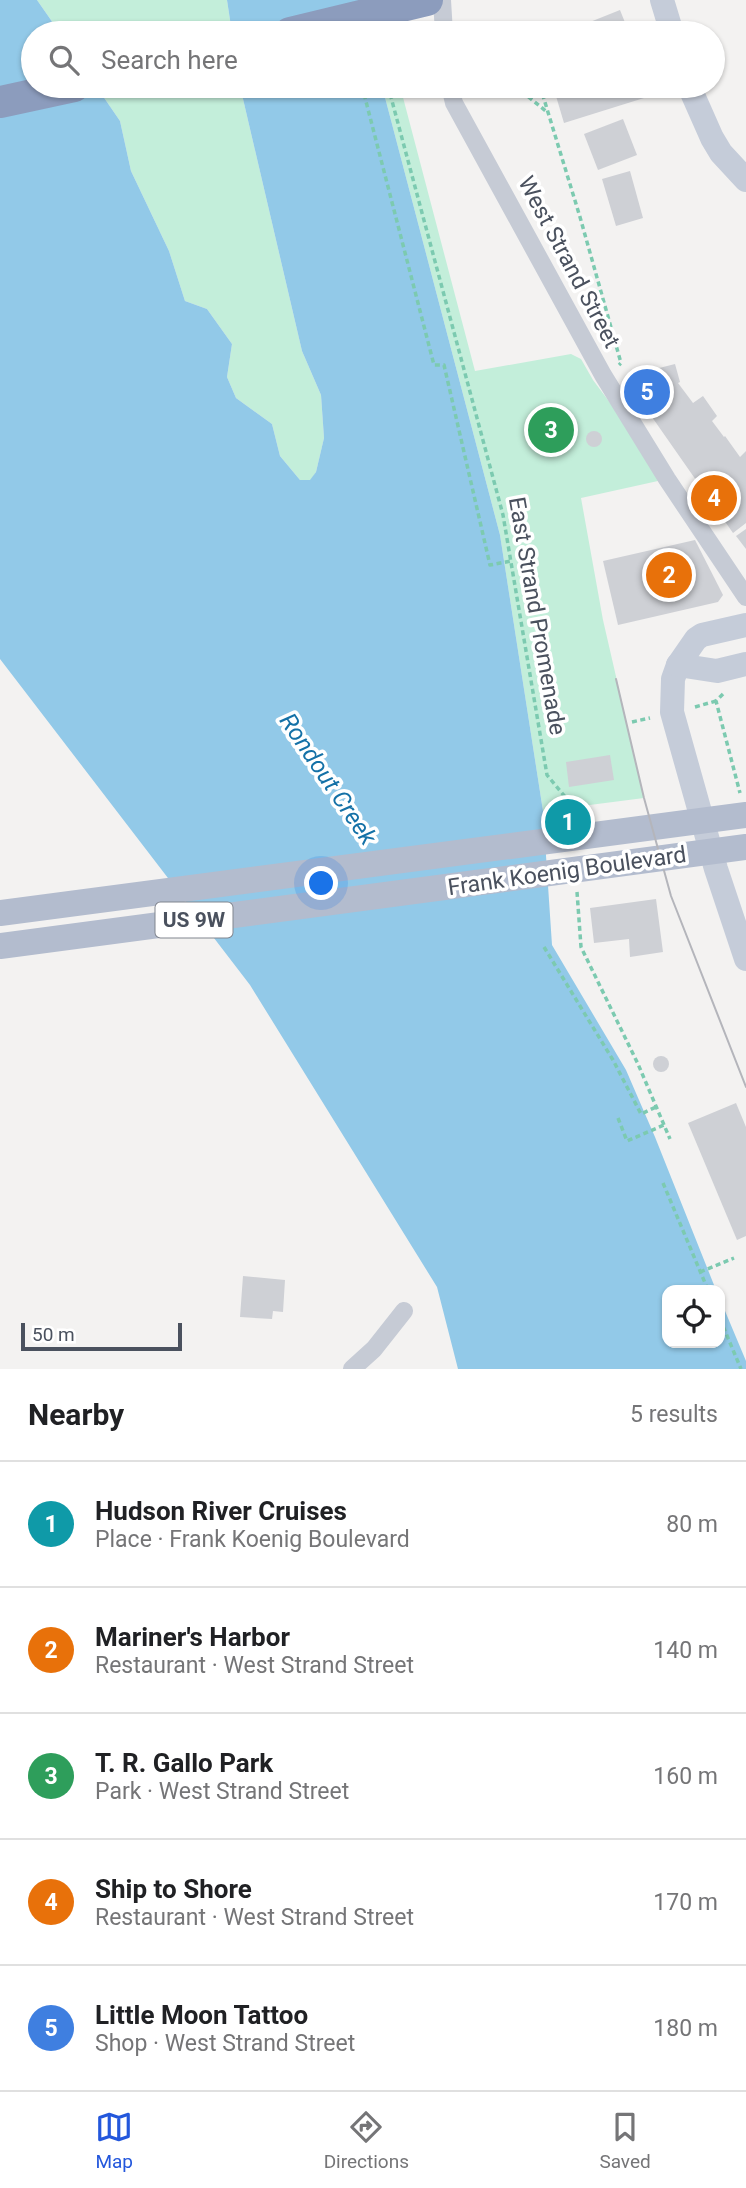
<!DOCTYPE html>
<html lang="en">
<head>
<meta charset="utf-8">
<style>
	body { margin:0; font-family:Roboto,sans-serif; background:#f2f2f2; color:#202124 }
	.controls { position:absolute; right:21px; bottom:21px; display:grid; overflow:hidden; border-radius:14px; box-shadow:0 2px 5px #0004 }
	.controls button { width:63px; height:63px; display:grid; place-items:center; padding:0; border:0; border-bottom:2px solid #e0e0e0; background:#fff; color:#202124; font:35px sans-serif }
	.scale { position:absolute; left:21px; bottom:18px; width:161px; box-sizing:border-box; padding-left:7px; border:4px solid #4a515e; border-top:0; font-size:19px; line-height:24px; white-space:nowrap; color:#4a515e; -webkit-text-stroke:5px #fff; paint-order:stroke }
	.you { position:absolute; left:322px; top:884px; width:24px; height:24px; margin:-18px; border:5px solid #fff; border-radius:50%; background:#1a73e8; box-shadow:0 0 0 10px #1a73e833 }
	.badge { display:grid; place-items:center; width:46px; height:46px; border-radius:50%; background:#2357dc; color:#fff; font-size:23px; font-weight:700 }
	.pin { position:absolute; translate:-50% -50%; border:4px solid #fff; box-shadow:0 2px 7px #0006 }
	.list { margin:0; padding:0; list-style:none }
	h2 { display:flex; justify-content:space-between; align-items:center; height:91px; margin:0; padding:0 28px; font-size:30px }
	h2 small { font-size:23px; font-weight:400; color:#757577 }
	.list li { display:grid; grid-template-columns:46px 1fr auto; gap:21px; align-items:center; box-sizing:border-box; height:126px; padding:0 28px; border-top:2px solid #e0e0e0 }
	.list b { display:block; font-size:26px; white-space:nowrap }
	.list p { margin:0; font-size:23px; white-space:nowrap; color:#757577 }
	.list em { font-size:23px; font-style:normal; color:#757577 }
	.icon { flex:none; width:38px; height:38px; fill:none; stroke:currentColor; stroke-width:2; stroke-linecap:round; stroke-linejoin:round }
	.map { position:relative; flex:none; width:746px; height:1369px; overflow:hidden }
	.search { position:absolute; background:#fff; box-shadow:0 2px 5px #0004; left:21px; right:21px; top:21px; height:77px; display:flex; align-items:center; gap:18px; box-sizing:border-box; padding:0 24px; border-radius:38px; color:#757577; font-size:26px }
	.sheet { height:721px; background:#fff }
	nav { display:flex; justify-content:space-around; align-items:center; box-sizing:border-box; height:98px; border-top:2px solid #e0e0e0; background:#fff; font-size:19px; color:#757577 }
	nav a { display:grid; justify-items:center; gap:4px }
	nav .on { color:#2357dc }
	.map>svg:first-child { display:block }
	.green { fill:#c3eeda }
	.water { fill:#92c9e8 }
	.building { fill:#ced0d5 }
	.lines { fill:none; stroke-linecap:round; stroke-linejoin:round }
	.path { stroke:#7ccab0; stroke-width:3.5; stroke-dasharray:5 3.5; stroke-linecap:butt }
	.street { stroke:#c6cbd5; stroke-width:18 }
	.secondary { stroke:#c5ccd9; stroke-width:24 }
	.primary { stroke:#b3bcce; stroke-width:26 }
	.highway { stroke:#8c9cbd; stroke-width:32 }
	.tram { stroke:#b4b5bb; stroke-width:2 }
	.labels { text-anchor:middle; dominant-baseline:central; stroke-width:7; stroke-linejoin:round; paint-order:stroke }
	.shield { fill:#fff; stroke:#80858e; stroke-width:2 }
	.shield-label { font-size:21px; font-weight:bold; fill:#4a515e }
	.street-label { font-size:23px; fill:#4a515e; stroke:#fff }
	.water-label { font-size:24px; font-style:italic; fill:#1471a7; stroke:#fff }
</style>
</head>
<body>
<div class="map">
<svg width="746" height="1369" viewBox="0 0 746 1369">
	<rect width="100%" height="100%" fill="#f3f2f1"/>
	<!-- green -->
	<g class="green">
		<path d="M37 0H227L232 33H60Z"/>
		<path d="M96 86H240L302 351 321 395 324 438 316 472 311 480H300L280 456 272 424 236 398 227 377 232 344 207 309 185 301 169 251 131 171 120 121Z"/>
		<path d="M382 86H400L475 371 571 354 581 359 593 380 667 479 581 498 603 620 644 798 543 811 500 535Z"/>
	</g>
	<!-- water -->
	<g class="water">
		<path d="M0 0H37L60 33H33V86H96L120 121 131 171 169 251 185 301 207 309 232 344 227 377 236 398 272 424 280 456 300 480H310L316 472 324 438 321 395 302 351 240 86H382L500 535 543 811 552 945 626 1070 655 1137 716 1290H667V1343H720V1299L746 1361V1369H458L437 1287 250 985 0 659Z"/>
		<path d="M227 0H359L368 33H232Z"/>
	</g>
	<!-- building -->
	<g class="building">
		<path d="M620 10 628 30 621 33H594L590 22Z"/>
		<path d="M553 86H640L644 98 564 123Z"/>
		<path d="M623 119 637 155 598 170 584 134Z"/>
		<path d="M630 171 643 218 616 226 602 179Z"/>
		<path d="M675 364 680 382 678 383 693 403 703 396 717 416 712 421 724 437 725 436 740 457 746 451V523L733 533 624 377Z"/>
		<circle cx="594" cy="439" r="8"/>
		<path d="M746 529V549L736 536Z"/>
		<path d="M695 540 723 595 718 602 618 625 603 561Z"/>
		<path d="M610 755 614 780 569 787 566 762Z"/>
		<path d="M656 899 663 952 630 957 629 939 594 943 590 908Z"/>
		<circle cx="661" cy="1064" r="8"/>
		<path d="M736 1103 746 1127V1236L737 1240 688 1123Z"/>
		<path d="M243 1276 285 1280 283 1312 273 1311 272 1319 240 1317Z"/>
	</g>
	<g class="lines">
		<!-- path -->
		<g class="path">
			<path d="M636 33 647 29"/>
			<path d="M362 86 434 365H444L490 565 511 561"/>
			<path d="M388 86 503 515 547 775 566 798 568 815"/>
			<path d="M515 86 547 112"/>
			<path d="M540 86 580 217 621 363 619 365"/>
			<path d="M723 694 716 701 740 793"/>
			<path d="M695 707 716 701"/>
			<path d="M632 722 650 718"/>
			<path d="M577 892 581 947 638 1064 670 1139"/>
			<path d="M544 947 613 1060 641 1114 656 1107"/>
			<path d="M618 1118 627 1141 664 1125"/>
			<path d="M663 1183 708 1290"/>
			<path d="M700 1272 734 1258"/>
			<path d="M720 1319 741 1369"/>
		</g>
		<!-- street -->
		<g class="street">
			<path d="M442 0 444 33"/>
			<path d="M450 86 454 103 603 375 667 479 746 597"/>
			<path d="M352 1369 374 1349 404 1311"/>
		</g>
		<!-- secondary -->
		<g class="secondary">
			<path d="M662 0 672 33"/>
			<path d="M689 86 712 138 721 153 746 180"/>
			<path d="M746 625 702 635 696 639 678 665 673 679 672 712 716 869 746 959"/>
			<path d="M678 665 717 671 746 664"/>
		</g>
		<!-- primary -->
		<g class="primary">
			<path d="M0 913 746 815"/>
			<path d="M0 946 746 847"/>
		</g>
		<!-- highway -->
		<g class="highway">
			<path d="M290 33 427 0"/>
			<path d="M0 102 74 86"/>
		</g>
		<!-- tram -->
		<path class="tram" d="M616 679 644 798 671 896 746 1087"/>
	</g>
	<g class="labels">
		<!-- shield labels -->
		<rect class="shield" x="155.5" y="902.5" width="77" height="35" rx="5"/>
		<g class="shield-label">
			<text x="194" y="920">US 9W</text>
		</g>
		<!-- street labels -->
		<g class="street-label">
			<text transform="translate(569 262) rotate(62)">West Strand Street</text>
			<text transform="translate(537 616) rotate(80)">East Strand Promenade</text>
			<text transform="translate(567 871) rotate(-8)">Frank Koenig Boulevard</text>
		</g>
		<!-- water labels -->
		<g class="water-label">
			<text transform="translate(328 779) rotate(56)">Rondout Creek</text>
		</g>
	</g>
</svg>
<div class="controls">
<button><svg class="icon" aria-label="locate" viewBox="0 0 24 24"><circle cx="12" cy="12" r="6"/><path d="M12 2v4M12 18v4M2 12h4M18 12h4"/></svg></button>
</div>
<div class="scale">50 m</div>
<div class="you"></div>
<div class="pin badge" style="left:568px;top:822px;background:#0f9aa8">1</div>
<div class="pin badge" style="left:669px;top:575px;background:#e8710a">2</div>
<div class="pin badge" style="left:551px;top:430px;background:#2e9e5b">3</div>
<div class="pin badge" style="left:714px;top:498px;background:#e8710a">4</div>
<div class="pin badge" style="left:647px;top:392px;background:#3f7fe0">5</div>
<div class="search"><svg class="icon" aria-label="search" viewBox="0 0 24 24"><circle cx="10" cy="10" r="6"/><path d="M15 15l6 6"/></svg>Search here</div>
</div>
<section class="sheet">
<h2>Nearby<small>5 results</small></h2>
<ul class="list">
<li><span class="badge" style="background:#0f9aa8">1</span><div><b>Hudson River Cruises</b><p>Place · Frank Koenig Boulevard</p></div><em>80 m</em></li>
<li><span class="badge" style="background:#e8710a">2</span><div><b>Mariner's Harbor</b><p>Restaurant · West Strand Street</p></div><em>140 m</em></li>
<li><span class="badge" style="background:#2e9e5b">3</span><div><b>T. R. Gallo Park</b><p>Park · West Strand Street</p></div><em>160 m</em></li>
<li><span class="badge" style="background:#e8710a">4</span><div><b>Ship to Shore</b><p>Restaurant · West Strand Street</p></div><em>170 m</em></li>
<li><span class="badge" style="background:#3f7fe0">5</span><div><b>Little Moon Tattoo</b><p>Shop · West Strand Street</p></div><em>180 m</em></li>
</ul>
</section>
<nav>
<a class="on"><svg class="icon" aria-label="map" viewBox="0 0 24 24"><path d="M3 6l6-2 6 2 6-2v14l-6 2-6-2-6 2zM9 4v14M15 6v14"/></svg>Map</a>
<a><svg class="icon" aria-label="directions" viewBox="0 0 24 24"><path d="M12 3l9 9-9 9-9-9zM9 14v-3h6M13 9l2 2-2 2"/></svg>Directions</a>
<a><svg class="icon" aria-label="saved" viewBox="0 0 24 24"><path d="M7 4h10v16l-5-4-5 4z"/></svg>Saved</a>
</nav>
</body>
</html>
